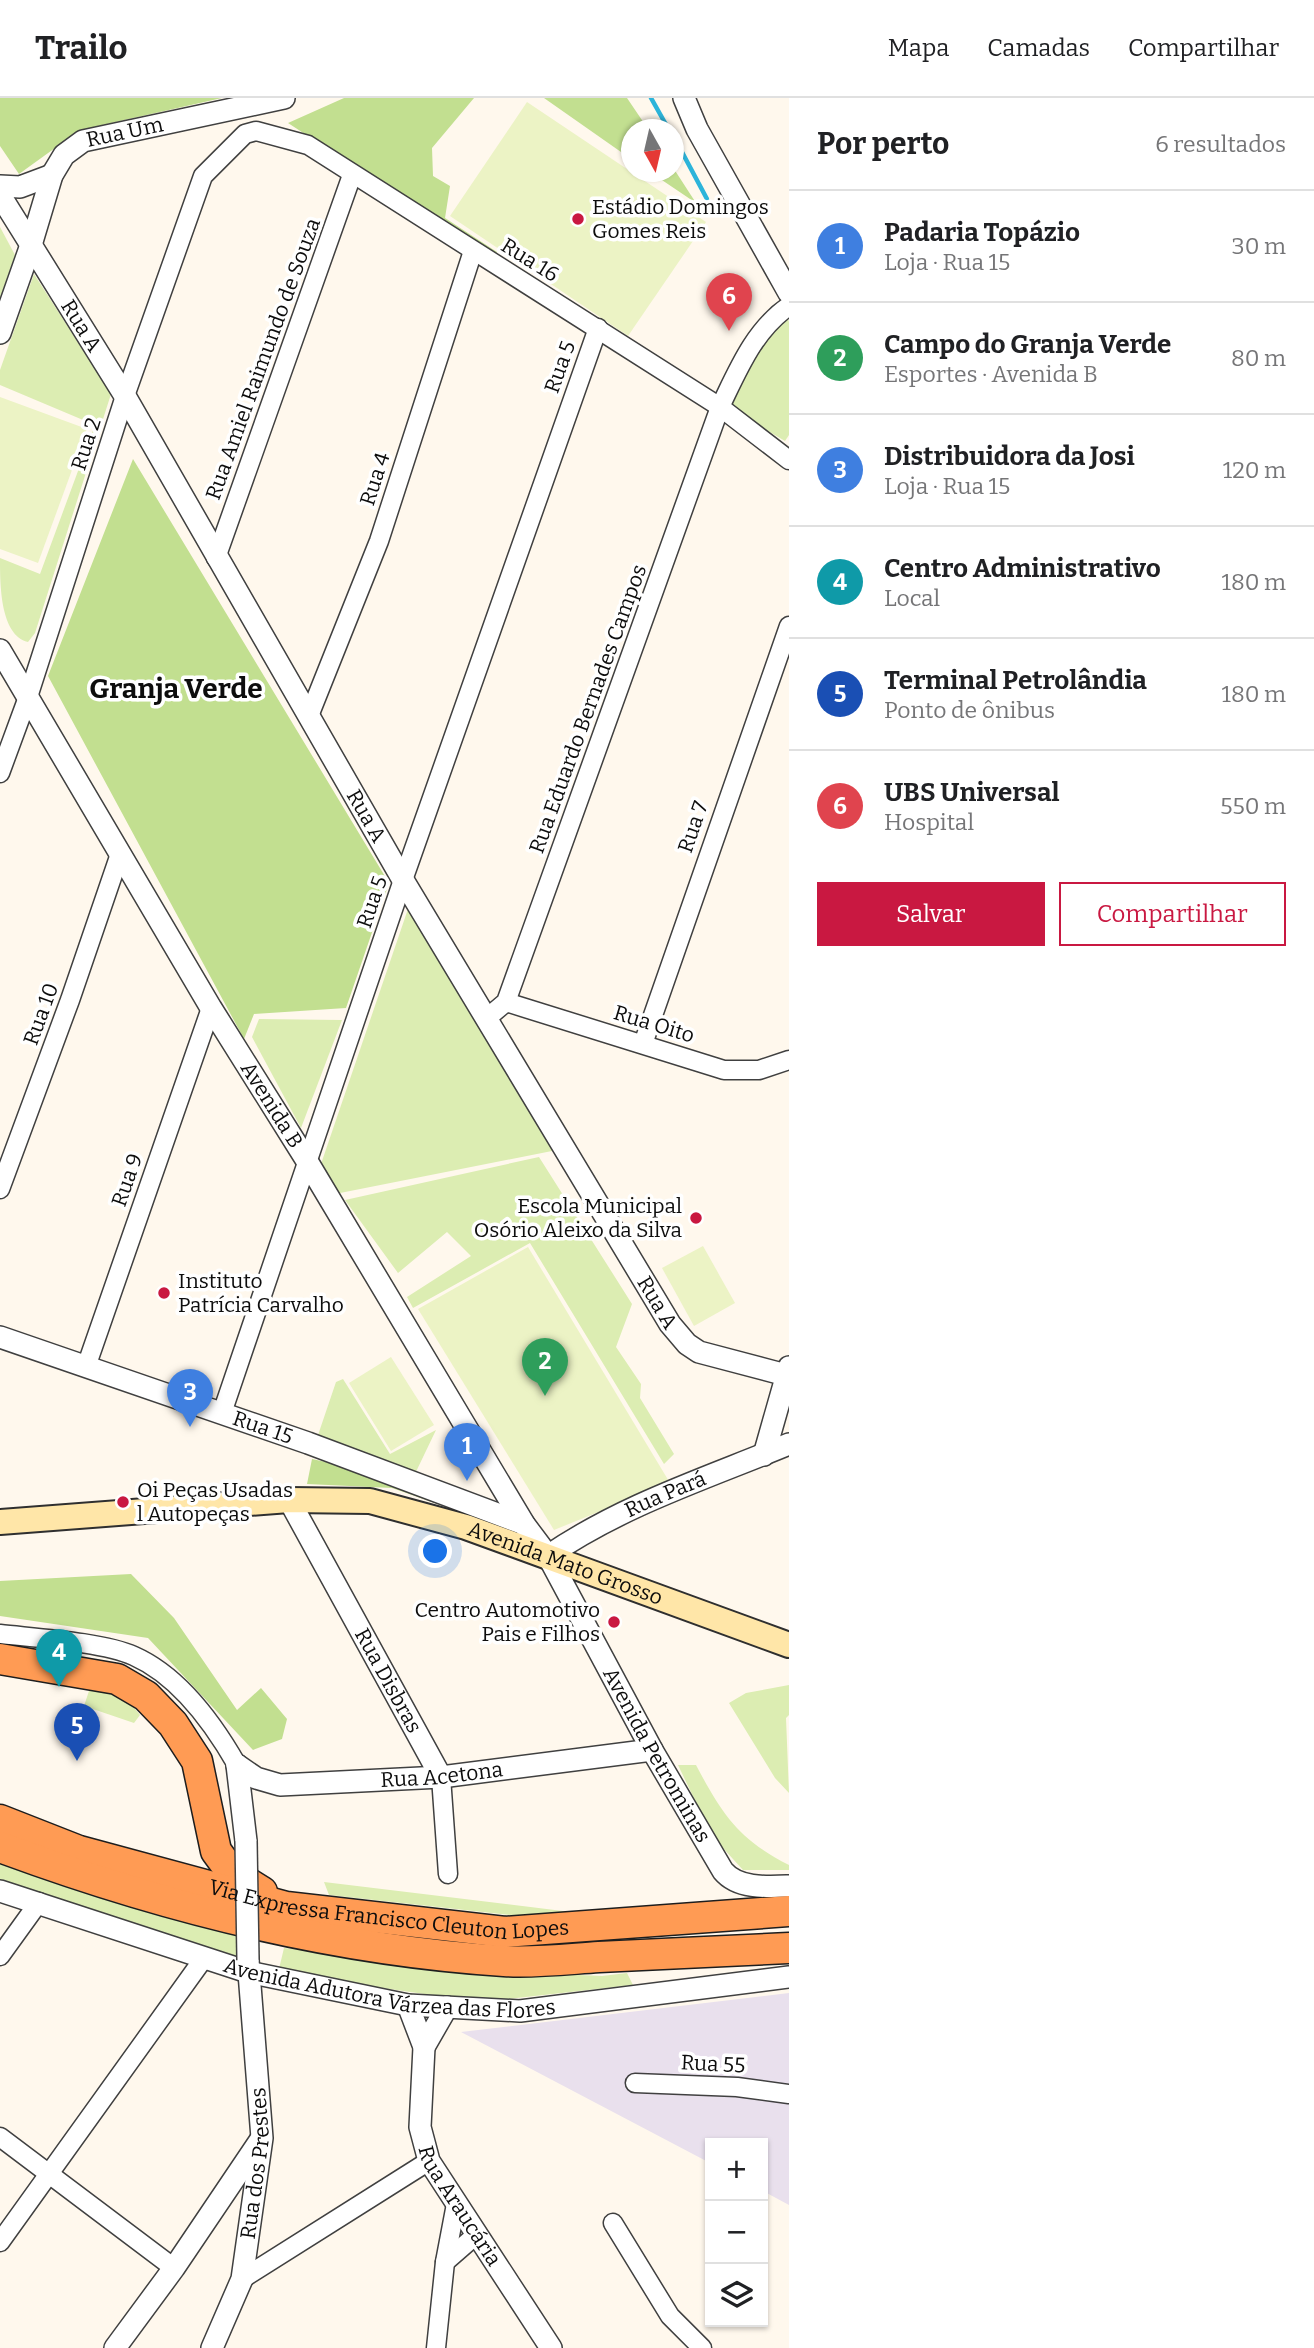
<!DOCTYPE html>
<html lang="pt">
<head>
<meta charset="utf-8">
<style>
	body { margin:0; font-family:Bitter,serif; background:#f6f6f6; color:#202124 }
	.controls { position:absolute; right:21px; bottom:21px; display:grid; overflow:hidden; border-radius:0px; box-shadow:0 2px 5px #0004 }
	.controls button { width:63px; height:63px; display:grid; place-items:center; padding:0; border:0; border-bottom:2px solid #e0e0e0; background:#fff; color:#202124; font:35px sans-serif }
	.compass { position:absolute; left:621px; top:21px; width:63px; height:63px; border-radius:50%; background:#fff; box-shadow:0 2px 5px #0004; rotate:172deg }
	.you { position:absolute; left:436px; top:1454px; width:24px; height:24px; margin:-18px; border:5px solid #fff; border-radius:50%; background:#1a73e8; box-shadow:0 0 0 10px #1a73e833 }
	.badge { display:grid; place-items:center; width:46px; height:46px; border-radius:50%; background:#c91841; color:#fff; font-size:23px; font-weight:700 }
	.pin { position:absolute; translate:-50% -58px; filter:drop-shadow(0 2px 4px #0008) }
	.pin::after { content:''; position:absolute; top:37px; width:24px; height:21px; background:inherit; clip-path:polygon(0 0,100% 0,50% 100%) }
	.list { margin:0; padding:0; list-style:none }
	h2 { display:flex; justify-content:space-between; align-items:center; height:91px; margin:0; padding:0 28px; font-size:30px }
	h2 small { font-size:23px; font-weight:400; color:#757577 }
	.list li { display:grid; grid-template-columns:46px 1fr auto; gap:21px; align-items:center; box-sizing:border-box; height:112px; padding:0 28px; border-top:2px solid #e0e0e0 }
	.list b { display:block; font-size:26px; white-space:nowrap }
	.list p { margin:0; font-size:23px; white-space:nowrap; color:#757577 }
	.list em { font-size:23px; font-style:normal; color:#757577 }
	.actions { display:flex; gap:14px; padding:21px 28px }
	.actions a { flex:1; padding:16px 0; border:2px solid #c91841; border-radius:0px; text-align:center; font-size:24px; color:#c91841 }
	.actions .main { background:#c91841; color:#fff }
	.icon { flex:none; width:38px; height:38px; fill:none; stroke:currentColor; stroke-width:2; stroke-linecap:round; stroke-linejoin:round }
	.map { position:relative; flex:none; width:789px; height:2250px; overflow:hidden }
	header { display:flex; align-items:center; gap:42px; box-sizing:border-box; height:98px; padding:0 35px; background:#fff; border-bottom:2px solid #e0e0e0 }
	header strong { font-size:33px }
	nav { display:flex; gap:38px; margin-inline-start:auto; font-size:24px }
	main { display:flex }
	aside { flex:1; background:#fff }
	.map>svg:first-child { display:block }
	.industrial { fill:#e9e0ed }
	.green { fill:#dcedb2 }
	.forest { fill:#c2df90 }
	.pitch { fill:#ecf3c5 }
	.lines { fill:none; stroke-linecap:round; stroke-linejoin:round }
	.stream { stroke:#2cb4da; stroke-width:4.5 }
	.minor-casing { stroke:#404040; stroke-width:21 }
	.tertiary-casing { stroke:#404040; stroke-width:24 }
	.secondary-casing { stroke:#2f2f2f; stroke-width:28 }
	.trunk-casing { stroke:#1e1e1e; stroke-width:33 }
	.minor { stroke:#fff; stroke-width:18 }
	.tertiary { stroke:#fff; stroke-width:21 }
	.secondary { stroke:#ffe6a8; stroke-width:24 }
	.trunk { stroke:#ff9b54; stroke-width:30 }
	.tertiary-bridge-casing { stroke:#404040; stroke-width:24; stroke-linecap:butt }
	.tertiary-bridge { stroke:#fff; stroke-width:21 }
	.poi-dot { fill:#c91841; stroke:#fff; stroke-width:2.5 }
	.labels { text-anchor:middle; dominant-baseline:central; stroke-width:7; stroke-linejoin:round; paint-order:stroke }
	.street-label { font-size:21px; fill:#0d0d0d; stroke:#fff }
	.poi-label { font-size:21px; fill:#0d0d0d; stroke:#fff; text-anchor:start }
	.district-label { font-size:28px; font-weight:bold; fill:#0d0d0d; stroke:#fff }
</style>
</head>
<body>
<header>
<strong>Trailo</strong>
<nav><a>Mapa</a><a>Camadas</a><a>Compartilhar</a></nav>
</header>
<main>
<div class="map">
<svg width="789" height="2250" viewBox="0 0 789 2250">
	<rect width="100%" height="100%" fill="#fff8ed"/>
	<!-- industrial -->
	<path class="industrial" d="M789 1895V2107L763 2093V2045H710V2065L461 1934Z"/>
	<!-- green -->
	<g class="green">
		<path d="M0 129 15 157 0 200Z"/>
		<path d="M34 176 111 296 35 535 28 544C0 537 0 486 0 460L40 476 95 327 0 287V272Z"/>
		<path d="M786 214 789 224V337L785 343 725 308 763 230Z"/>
		<path d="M409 808 557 1052 335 1096 321 1066Z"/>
		<path d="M259 921 342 922 301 1030 252 939Z"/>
		<path d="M539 1059 632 1206 616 1249 641 1286 640 1300 674 1356 664 1366 530 1145 413 1210 407 1199 471 1158 447 1134 398 1175 345 1102Z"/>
		<path d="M343 1281 390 1356 436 1332 413 1380 317 1340 336 1284Z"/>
		<path d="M91 1587 123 1596 140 1617 134 1625 84 1608Z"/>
		<path d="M789 1587V1617L786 1620 789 1695 775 1680 729 1605 746 1595Z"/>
		<path d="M678 1667H696C722 1716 738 1741 789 1767V1772H743L712 1738Z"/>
		<path d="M0 1754 239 1829 242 1868 0 1785Z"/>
		<path d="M324 1784 571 1814 686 1812 716 1809 743 1800 789 1802V1807L687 1818 574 1824 329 1797Z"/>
		<path d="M284 1850 491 1873 602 1878 627 1875 633 1887 480 1904 278 1875Z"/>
	</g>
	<!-- forest -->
	<g class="forest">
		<path d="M0 0H222L80 32 19 76 0 48Z"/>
		<path d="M344 0H474L432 50 433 78 450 88 445 120 497 154 494 159 288 25Z"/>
		<path d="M544 0H627L648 31 632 32 631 61Z"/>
		<path d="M674 71 696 105 650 74H674Z"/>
		<path d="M133 361 389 785 346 910 254 916 244 941 48 578Z"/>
		<path d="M312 1361 358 1371 452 1404 449 1410 392 1390 307 1386Z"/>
		<path d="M131 1476 174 1520 237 1612 261 1590 287 1621 282 1641 253 1652 148 1540 0 1518V1483Z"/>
	</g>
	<!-- pitch -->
	<g class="pitch">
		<path d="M527 4 706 124 628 238 450 118Z"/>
		<path d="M0 299 87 331 38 465 0 451Z"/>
		<path d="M703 1148 735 1205 694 1228 662 1170Z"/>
		<path d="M528 1149 670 1385 554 1432 418 1211Z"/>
		<path d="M391 1259 434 1327 391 1353 349 1285Z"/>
	</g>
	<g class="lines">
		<!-- stream -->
		<g class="stream">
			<path d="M651 0 669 32"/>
			<path d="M674 39 707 101"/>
		</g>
		<!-- minor casing -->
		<g class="minor-casing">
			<g id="minor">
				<path d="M216 460 352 77"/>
				<path d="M309 618 379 443 473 153"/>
				<path d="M0 675 28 599 125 298 203 78 245 36 256 33 308 47 720 309 789 362"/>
				<path d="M506 904 724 972H759L789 962"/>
				<path d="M487 920 506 904 720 309C738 272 754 232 789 208"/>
				<path d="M643 946 789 528"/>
				<path d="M0 1091 70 902 120 756"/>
				<path d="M86 1269 211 910"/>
				<path d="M222 1315 403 782 598 230"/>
				<path d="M0 1536C35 1540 104 1544 134 1558 179 1578 213 1625 237 1667"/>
				<path d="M441 1679 448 1776"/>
				<path d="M0 1858 39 1804"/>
				<path d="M635 1985 737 1989 789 1996"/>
				<path d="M0 2039 174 2170"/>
				<path d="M613 2125 670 2218 702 2250"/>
				<path d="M0 2144 204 1860"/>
				<path d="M445 2164 476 2137"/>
				<path d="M242 2181 429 2063"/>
				<path d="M436 2250 445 2164 456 2106"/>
			</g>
		</g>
		<!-- tertiary casing -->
		<g class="tertiary-casing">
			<g id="tertiary">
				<path d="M684 0 697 31 789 195"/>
				<path d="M0 88 20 89 52 77"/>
				<path id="s1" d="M0 97 125 298 403 782 670 1226 687 1246 699 1254 786 1277"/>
				<path id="s2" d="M0 235 31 147 52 77 64 57 83 43 284 0"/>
				<path id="s3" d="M0 552 211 910 307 1063 524 1426 548 1458 652 1652 723 1773C738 1791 767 1789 789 1788"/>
				<path id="s4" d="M0 1239 308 1345 524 1426"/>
				<path d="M764 1357 789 1269"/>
				<path id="s5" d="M289 1402 441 1679"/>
				<path id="s6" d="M548 1458C622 1407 707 1380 789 1346"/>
				<path id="s7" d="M237 1667 256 1680 280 1687 441 1679 652 1652"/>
				<path d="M237 1667 246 1743"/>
				<path id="s8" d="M0 1793 248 1874 408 1907 520 1913 789 1879"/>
				<path id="s9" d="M408 1907 424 1949 420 2029 429 2063 551 2250"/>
				<path d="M424 1949 447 1909"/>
				<path d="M115 2250 174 2170 261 2041"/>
				<path id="s10" d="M212 2250 242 2181 262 2040 248 1862"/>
			</g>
		</g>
		<!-- secondary casing -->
		<g class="secondary-casing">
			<g id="secondary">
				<path id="s11" d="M0 1424 289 1402 370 1403 466 1429 789 1547"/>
			</g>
		</g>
		<!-- trunk casing -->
		<g class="trunk-casing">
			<g id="trunk">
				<path d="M0 1561 117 1581 146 1598 173 1626 197 1663 216 1753 232 1775 262 1794"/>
				<path id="s12" d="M0 1722 79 1753 286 1809 505 1834 789 1813"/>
				<path d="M0 1749C162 1809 331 1852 504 1863 535 1865 568 1861 599 1859 662 1856 726 1853 789 1850"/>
			</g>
		</g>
		<!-- minor -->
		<use href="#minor" class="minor"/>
		<!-- tertiary -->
		<use href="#tertiary" class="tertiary"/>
		<!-- secondary -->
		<use href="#secondary" class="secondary"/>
		<!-- trunk -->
		<use href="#trunk" class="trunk"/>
		<!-- tertiary-bridge casing -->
		<g class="tertiary-bridge-casing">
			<path id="tertiary-bridge" d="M246 1743 248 1862"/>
		</g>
		<!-- tertiary-bridge -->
		<use href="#tertiary-bridge" class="tertiary-bridge"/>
	</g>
	<!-- markers -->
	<g class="poi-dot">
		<circle cx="578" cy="121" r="7"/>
		<circle cx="696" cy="1120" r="7"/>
		<circle cx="164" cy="1195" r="7"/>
		<circle cx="123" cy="1404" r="7"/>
		<circle cx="614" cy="1524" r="7"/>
	</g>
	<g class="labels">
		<!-- street labels -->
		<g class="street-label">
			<text stroke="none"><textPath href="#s2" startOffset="256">Rua Um</textPath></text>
			<text transform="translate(530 162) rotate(32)">Rua 16</text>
			<text stroke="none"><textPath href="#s1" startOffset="154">Rua A</textPath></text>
			<text transform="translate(263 261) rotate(-70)">Rua Amiel Raimundo de Souza</text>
			<text transform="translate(560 269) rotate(-70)">Rua 5</text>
			<text transform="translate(86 346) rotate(-72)">Rua 2</text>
			<text transform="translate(375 381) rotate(-72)">Rua 4</text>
			<text transform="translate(588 611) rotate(-70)">Rua Eduardo Bernades Campos</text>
			<text stroke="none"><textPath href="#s1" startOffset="721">Rua A</textPath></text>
			<text transform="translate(693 729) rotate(-71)">Rua 7</text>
			<text transform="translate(372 804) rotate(-71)">Rua 5</text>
			<text transform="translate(41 916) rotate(-70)">Rua 10</text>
			<text transform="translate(654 926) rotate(17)">Rua Oito</text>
			<text stroke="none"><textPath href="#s3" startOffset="530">Avenida B</textPath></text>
			<text transform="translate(127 1082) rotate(-71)">Rua 9</text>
			<text stroke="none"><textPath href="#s1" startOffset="1288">Rua A</textPath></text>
			<text stroke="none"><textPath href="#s4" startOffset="278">Rua 15</textPath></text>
			<text stroke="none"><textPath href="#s6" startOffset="133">Rua Pará</textPath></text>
			<text stroke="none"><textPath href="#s11" startOffset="576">Avenida Mato Grosso</textPath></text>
			<text stroke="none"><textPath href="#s5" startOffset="206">Rua Disbras</textPath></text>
			<text stroke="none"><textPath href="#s3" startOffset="1286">Avenida Petrominas</textPath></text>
			<text stroke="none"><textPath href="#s7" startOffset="210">Rua Acetona</textPath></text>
			<text stroke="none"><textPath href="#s12" startOffset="402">Via Expressa Francisco Cleuton Lopes</textPath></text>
			<text stroke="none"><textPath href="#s8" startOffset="404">Avenida Adutora Várzea das Flores</textPath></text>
			<text transform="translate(713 1966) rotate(3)">Rua 55</text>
			<text stroke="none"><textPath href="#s10" startOffset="192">Rua dos Prestes</textPath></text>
			<text stroke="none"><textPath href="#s9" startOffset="214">Rua Araucária</textPath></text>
		</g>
		<!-- poi labels -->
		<g class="poi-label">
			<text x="592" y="109">Estádio Domingos<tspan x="592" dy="24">Gomes Reis</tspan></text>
			<text x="682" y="1108" text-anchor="end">Escola Municipal<tspan x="682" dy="24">Osório Aleixo da Silva</tspan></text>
			<text x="178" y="1183">Instituto<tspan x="178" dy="24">Patrícia Carvalho</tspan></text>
			<text x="137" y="1392">Oi Peças Usadas<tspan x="137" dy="24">l Autopeças</tspan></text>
			<text x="600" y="1512" text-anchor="end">Centro Automotivo<tspan x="600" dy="24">Pais e Filhos</tspan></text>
		</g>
		<!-- district labels -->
		<g class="district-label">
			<text x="176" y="590">Granja Verde</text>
		</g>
	</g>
</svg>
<div class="controls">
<button>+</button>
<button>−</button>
<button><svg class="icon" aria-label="layers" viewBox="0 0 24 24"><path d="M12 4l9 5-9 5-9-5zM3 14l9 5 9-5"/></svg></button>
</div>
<svg class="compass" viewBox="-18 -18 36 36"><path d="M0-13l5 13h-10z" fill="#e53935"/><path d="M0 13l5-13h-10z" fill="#757577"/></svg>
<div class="you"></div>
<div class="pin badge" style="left:467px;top:1383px;background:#3f7fe0">1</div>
<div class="pin badge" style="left:545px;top:1298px;background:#2e9e5b">2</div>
<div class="pin badge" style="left:190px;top:1329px;background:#3f7fe0">3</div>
<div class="pin badge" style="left:59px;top:1589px;background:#0f9aa8">4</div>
<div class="pin badge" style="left:77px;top:1663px;background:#1a4fb4">5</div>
<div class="pin badge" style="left:729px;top:233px;background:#e0444e">6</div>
</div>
<aside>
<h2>Por perto<small>6 resultados</small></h2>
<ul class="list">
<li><span class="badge" style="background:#3f7fe0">1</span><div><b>Padaria Topázio</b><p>Loja · Rua 15</p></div><em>30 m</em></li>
<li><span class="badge" style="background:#2e9e5b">2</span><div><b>Campo do Granja Verde</b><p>Esportes · Avenida B</p></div><em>80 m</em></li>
<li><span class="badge" style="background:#3f7fe0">3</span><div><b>Distribuidora da Josi</b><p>Loja · Rua 15</p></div><em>120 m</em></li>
<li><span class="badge" style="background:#0f9aa8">4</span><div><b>Centro Administrativo</b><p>Local</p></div><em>180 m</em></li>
<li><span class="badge" style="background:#1a4fb4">5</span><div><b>Terminal Petrolândia</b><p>Ponto de ônibus</p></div><em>180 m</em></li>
<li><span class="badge" style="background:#e0444e">6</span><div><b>UBS Universal</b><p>Hospital</p></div><em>550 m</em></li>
</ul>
<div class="actions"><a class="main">Salvar</a><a>Compartilhar</a></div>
</aside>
</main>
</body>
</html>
